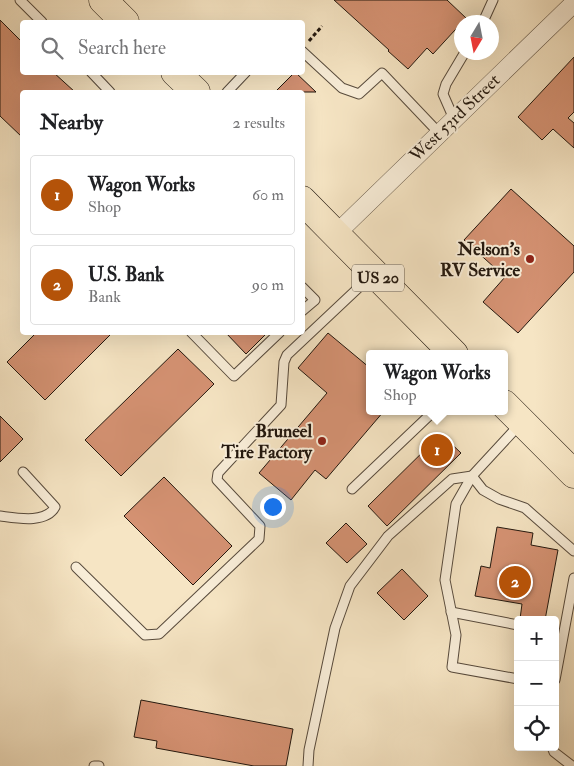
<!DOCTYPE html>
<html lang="en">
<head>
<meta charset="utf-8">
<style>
	body { margin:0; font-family:"IM FELL Double Pica",serif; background:#f2f2f2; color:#202124 }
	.controls { position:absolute; right:15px; bottom:15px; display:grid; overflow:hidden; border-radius:5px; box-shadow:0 5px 20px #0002 }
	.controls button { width:45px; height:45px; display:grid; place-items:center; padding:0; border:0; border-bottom:1px solid #e0e0e0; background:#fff; color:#202124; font:25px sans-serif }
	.compass { position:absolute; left:454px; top:15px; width:45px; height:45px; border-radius:50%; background:#fff; box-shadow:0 5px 20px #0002; rotate:190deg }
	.you { position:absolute; left:272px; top:506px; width:18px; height:18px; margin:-12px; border:4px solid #fff; border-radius:50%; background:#1a73e8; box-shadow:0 0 0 8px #1a73e833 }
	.badge { display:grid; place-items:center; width:32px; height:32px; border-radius:50%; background:#b45309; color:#fff; font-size:16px; font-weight:700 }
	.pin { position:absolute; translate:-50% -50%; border:2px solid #fff; box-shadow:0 1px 5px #0006 }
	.popup { position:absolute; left:366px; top:350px; width:142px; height:65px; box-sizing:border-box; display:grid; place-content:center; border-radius:5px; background:#fff; filter:drop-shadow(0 1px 4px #0005); font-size:16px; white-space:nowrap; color:#757577 }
	.popup b { font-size:19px; color:#202124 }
	.popup::after { content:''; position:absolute; left:50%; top:100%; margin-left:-10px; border:10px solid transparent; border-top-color:#fff }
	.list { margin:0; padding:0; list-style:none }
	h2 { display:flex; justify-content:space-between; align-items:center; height:65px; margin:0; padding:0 20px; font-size:21px }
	h2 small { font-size:16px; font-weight:400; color:#757577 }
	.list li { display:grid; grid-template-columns:32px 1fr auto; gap:15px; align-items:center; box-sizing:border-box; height:80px; margin:0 10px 10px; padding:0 10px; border:1px solid #e0e0e0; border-radius:5px }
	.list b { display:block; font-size:19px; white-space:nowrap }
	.list p { margin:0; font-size:16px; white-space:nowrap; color:#757577 }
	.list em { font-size:16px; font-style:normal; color:#757577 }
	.icon { flex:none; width:28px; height:28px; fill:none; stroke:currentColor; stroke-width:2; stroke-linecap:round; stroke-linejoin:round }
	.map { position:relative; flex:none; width:574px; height:766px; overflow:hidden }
	.search { position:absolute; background:#fff; box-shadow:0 5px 20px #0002; left:20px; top:20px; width:285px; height:55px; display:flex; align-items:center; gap:12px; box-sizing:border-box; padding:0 18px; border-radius:5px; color:#757577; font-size:19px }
	.panel { position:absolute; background:#fff; box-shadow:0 5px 20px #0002; left:20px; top:90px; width:285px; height:245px; border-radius:5px }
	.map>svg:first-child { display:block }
	.building { fill:#d59273; stroke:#22170e }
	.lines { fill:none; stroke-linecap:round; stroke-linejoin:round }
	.service-casing { stroke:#574a3c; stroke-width:11 }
	.minor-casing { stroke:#574a3c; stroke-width:19 }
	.primary-casing { stroke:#22170e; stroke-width:29 }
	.path { stroke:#22170e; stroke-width:3; stroke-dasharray:4 2.5; stroke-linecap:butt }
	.service { stroke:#f9eed9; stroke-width:9 }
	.minor { stroke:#f9eed9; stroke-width:18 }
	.primary { stroke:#f6e5c4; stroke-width:28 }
	.poi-dot { fill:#8f2418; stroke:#f9eed9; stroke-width:2 }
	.labels { text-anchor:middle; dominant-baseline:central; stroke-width:4; stroke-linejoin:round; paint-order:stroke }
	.shield { fill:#f9eed9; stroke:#62584b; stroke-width:1 }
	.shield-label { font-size:16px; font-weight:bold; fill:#22170e }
	.street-label { font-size:18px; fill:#22170e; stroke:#f9eed9 }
	.poi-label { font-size:18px; font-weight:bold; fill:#22170e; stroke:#f9eed9; text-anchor:end }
</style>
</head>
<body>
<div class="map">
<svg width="574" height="766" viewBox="0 0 574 766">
	<rect width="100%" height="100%" fill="#f6e5c4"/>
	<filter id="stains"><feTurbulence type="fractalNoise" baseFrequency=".004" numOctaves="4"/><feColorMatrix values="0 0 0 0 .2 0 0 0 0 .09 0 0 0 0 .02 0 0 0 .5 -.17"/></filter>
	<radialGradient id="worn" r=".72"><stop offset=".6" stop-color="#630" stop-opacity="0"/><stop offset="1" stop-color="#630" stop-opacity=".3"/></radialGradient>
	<!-- building -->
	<g class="building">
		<path d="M334 0H447L466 18 433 54 427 48 408 69 388 51 389 50Z"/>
		<path d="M0 20 22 42V72H53L75 92H22V137L0 116Z"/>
		<path d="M574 57V112L568 118 574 123V148L553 129 542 140 518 117Z"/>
		<path d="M295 72 316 92H275Z"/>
		<path d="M511 189 574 246V272L518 333 483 302 505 277 464 240Z"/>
		<path d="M37 332H113L45 400 7 362Z"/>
		<path d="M225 332H268L246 354Z"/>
		<path d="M328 333 370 368V411H384L326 479 315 470 291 500 259 473 327 393 298 368Z"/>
		<path d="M178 349 214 384 121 476 85 440Z"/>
		<path d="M0 416 23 439 0 462Z"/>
		<path d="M441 434 461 453 387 526 368 506Z"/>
		<path d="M164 477 232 546 193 585 124 516Z"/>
		<path d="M346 523 367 544 347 563 326 543Z"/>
		<path d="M497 527 533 533 531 545 558 550 545 620H521L520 619 522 604 475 596 481 566 490 568Z"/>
		<path d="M402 569 428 596 404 620 377 593Z"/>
		<path d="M141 700 293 729 286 766H254L156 748 157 741 134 737Z"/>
	</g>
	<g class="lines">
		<!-- service casing -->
		<g class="service-casing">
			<g id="service">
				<path d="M20 0 42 22"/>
				<path d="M483 22 493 0"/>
				<path d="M302 51 342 88 359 94 382 73 439 133"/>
				<path d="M91 72 110 92"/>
				<path d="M227 92 246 72"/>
				<path d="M454 119 443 94 446 84 465 52"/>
				<path d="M302 287 315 300 302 311"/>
				<path d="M191 332 234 376 280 332"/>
				<path d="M520 424 472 476 483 490 499 499 525 508 574 551"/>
				<path d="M472 476 456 504 445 580 456 635 452 667 518 679"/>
				<path d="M352 489 434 411"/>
				<path d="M0 516C16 518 46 524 55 507L23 472"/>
				<path d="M76 567 145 635 159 634 259 539 260 526 217 480 218 473 281 405 284 362 287 355 372 275"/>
				<path d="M451 612 518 625"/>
				<path d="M555 680 574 578"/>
				<path d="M552 747 554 752 572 766H574"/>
				<path d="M94 766H99"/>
				<path d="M308 766 309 750 335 628 350 586 388 536 452 479 472 476"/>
			</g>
		</g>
		<!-- minor casing -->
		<g class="minor-casing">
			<path id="minor" d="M336 234 574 3"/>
		</g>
		<!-- primary casing -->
		<g class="primary-casing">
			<g id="primary">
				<path d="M103 0 125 22"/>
				<path d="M175 72 196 92"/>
				<path d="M302 200 454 354"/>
				<path d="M504 404 574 474"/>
			</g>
		</g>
		<!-- path -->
		<path class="path" d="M309 41 322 26"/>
		<!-- service -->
		<use href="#service" class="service"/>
		<!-- minor -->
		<use href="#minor" class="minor"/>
		<!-- primary -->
		<use href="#primary" class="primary"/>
	</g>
	<!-- markers -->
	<g class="poi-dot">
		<circle cx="530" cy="259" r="5"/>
		<circle cx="322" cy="441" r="5"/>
	</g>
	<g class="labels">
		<!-- shield labels -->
		<rect class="shield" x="352" y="264.5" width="52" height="27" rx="4"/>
		<g class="shield-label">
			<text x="378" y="278">US 20</text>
		</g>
		<!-- street labels -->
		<g class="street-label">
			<text transform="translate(455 118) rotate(-44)">West 53rd Street</text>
		</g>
		<!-- poi labels -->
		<g class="poi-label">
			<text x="520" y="249">Nelson's<tspan x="520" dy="21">RV Service</tspan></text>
			<text x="312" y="431">Bruneel<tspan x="312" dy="21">Tire Factory</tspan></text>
		</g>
	</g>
	<rect width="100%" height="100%" filter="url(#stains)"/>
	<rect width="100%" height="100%" fill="url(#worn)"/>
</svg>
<div class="controls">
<button>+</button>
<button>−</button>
<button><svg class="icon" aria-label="locate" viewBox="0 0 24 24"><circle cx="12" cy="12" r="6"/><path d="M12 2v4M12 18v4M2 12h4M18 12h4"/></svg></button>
</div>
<svg class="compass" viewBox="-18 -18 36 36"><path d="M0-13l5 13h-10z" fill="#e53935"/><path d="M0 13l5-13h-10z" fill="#757577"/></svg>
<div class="you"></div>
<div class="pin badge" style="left:437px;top:450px">1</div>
<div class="popup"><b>Wagon Works</b>Shop</div>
<div class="pin badge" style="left:515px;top:582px">2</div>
<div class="search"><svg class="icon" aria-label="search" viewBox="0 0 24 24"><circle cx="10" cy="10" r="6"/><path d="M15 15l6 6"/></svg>Search here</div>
<section class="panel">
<h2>Nearby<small>2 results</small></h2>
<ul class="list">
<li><span class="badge">1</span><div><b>Wagon Works</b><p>Shop</p></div><em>60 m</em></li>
<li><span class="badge">2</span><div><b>U.S. Bank</b><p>Bank</p></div><em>90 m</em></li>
</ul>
</section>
</div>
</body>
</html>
